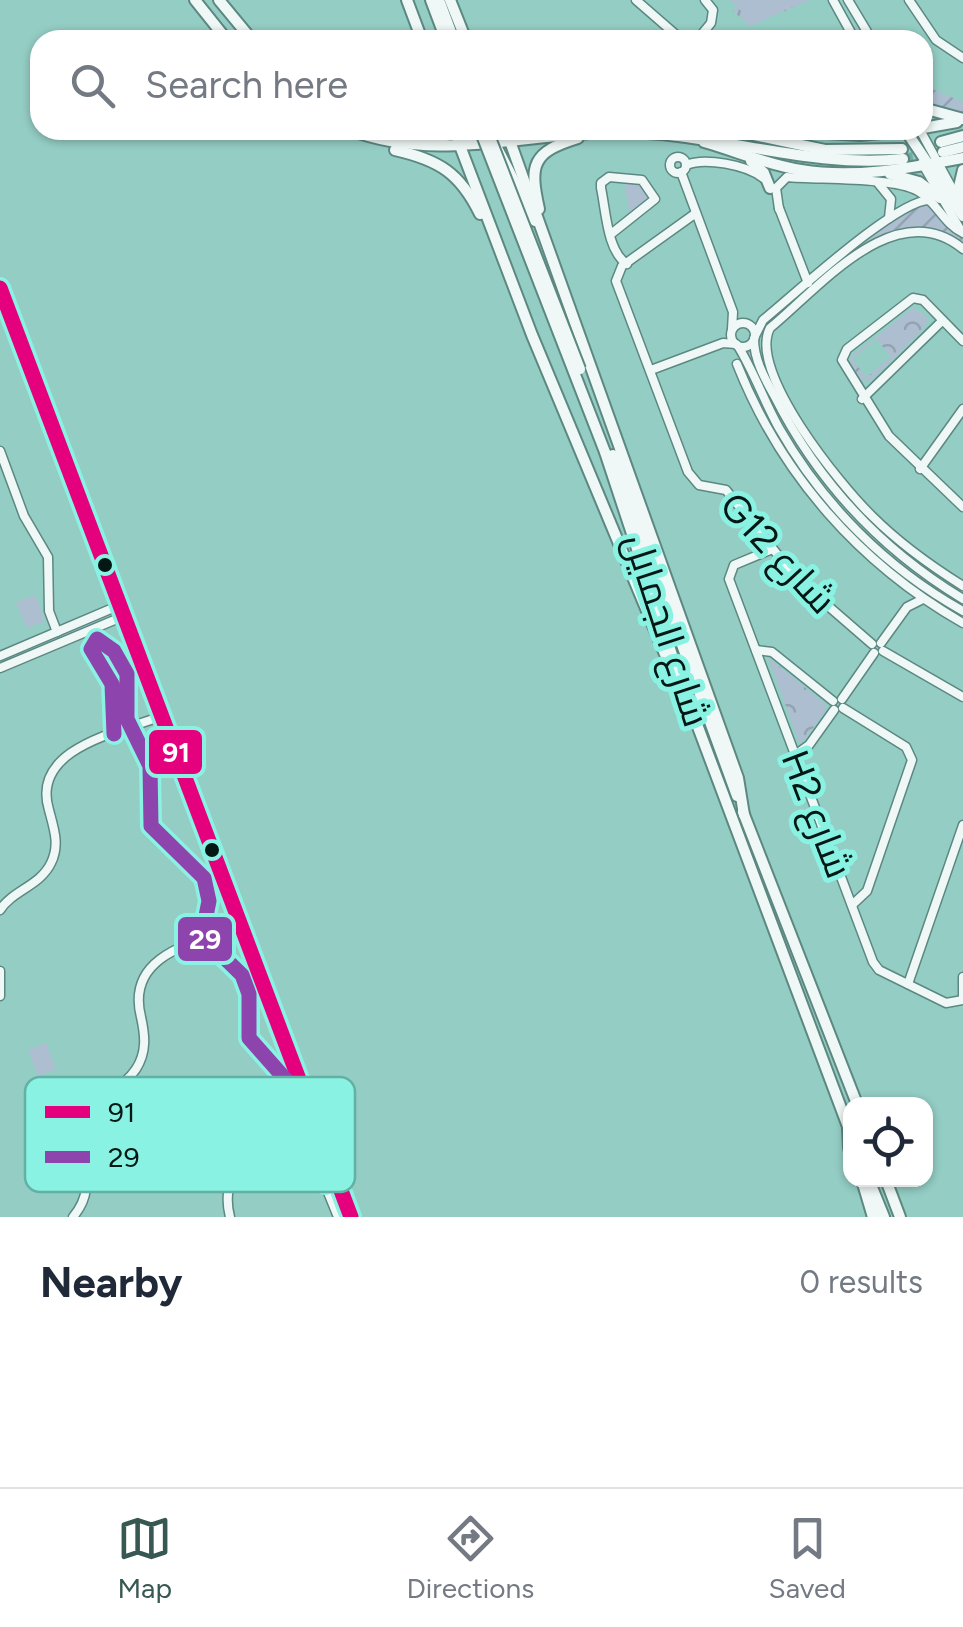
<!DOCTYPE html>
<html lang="en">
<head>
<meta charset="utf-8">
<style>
	body { margin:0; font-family:Figtree,Cairo,sans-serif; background:#f6f6f7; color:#1f2937 }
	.controls { position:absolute; right:30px; bottom:30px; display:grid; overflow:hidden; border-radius:20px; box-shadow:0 2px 8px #0004 }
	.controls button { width:90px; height:90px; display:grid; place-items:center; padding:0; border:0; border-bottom:2px solid #e0e1e3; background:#fff; color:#1f2937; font:50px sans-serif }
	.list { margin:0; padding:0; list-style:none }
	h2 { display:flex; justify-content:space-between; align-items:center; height:130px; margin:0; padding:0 40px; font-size:42px }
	h2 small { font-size:32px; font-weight:400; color:#747a83 }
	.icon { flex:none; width:55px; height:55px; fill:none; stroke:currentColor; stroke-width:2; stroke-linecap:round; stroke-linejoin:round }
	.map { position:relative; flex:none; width:963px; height:1217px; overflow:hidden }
	.search { position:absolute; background:#fff; box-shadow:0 2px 8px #0004; left:30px; right:30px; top:30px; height:110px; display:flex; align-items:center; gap:25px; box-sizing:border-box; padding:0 35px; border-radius:30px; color:#747a83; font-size:38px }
	.sheet { height:270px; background:#fff }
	nav { display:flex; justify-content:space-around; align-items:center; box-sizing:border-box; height:140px; border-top:2px solid #e0e1e3; background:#fff; font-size:28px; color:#747a83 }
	nav a { display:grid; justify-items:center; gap:5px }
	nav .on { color:#365752 }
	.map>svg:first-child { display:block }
	.grass { fill:url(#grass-tufts) }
	.forest { fill:url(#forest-crowns); fill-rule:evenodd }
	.garden { fill:url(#garden-furrows) }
	.pitch { fill:#adbed0 }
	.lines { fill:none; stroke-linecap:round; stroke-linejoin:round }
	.major-tunnel { stroke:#77a9a1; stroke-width:10; stroke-dasharray:10 5; stroke-linecap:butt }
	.minor-casing { stroke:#5c8881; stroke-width:11 }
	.major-casing { stroke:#5c8881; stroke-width:14 }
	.highway-casing { stroke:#5c8881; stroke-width:16 }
	.minor { stroke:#eff8f6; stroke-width:8 }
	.major { stroke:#eff8f6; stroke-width:10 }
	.highway { stroke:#eff8f6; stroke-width:12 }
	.major-bridge-casing { stroke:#5c8881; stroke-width:14; stroke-linecap:butt }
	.major-bridge { stroke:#eff8f6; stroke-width:10 }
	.bus-1-casing { stroke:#8af2e2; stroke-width:22 }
	.bus-2-casing { stroke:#8af2e2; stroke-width:22 }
	.bus-1 { stroke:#e5007d; stroke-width:15 }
	.bus-2 { stroke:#8e44ad; stroke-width:15 }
	.bus-dot { fill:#031815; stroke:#8af2e2; stroke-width:4 }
	.labels { text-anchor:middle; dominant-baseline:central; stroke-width:10; stroke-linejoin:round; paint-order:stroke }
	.street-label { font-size:38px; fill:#031815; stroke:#8af2e2 }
	.key { fill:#8af2e2; stroke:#62b1a4; stroke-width:2.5 }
	.key-label { font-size:28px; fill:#031815 }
	.line-badge { stroke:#8af2e2; stroke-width:4 }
	.badge-label { font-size:28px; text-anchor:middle; font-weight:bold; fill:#fff }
</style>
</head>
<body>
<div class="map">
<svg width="963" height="1217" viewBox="0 0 963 1217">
	<defs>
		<pattern id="grass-tufts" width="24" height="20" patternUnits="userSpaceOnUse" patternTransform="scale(2.5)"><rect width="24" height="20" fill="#adbed0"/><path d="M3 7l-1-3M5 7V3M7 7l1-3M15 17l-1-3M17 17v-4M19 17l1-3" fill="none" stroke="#93a3b2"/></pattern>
		<pattern id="forest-crowns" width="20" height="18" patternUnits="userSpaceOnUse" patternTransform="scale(2.5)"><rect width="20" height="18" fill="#adbed0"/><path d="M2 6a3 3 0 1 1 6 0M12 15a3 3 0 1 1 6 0" fill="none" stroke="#93a3b2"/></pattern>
		<pattern id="garden-furrows" width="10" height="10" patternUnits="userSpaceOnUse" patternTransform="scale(2.5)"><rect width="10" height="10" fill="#adbed0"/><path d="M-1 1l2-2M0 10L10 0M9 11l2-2" fill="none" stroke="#93a3b2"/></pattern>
	</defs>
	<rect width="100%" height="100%" fill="#94cdc4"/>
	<!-- grass -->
	<path class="grass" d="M730 0H810L750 26 733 11 737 6Z"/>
	<!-- forest -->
	<g class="forest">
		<path d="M624 180 641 181 652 197 630 216Z"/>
		<path d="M913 308 928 318 925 327 870 381 861 380 850 362 852 356ZM876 339 891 356 866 378 853 359Z"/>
		<path d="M768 657 825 704V712L800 745Z"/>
	</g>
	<!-- garden -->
	<g class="garden">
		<path d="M923 85 963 102V114L923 103Z"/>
		<path d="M925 204 963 239V245C929 222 895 226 862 247L908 207Z"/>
		<path d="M751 349C777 429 834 502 896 557 915 573 952 588 963 607 860 544 797 459 744 352Z"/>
	</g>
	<!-- pitch -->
	<g class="pitch">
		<path d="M779 0 783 10 749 23 740 1Z"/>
		<path d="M35 595 45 621 27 628 16 602Z"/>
		<path d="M46 1043 56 1069 38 1076 28 1050Z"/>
	</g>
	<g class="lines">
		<!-- major-tunnel -->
		<path class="major-tunnel" d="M903 159 943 152"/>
		<!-- minor casing -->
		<g class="minor-casing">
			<g id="minor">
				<path d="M636 0 682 40"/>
				<path d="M833 0 855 40"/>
				<path d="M848 0 872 40"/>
				<path d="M909 0 936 40 963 58"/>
				<path d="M697 40 711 23 713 10 705 0"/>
				<path d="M920 130 959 201"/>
				<circle cx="678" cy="165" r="8"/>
				<path d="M922 163 960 229"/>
				<path d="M686 165C705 157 747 165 763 178"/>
				<path d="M681 172 733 312 732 329"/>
				<path d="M878 183 891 199 889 218"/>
				<path d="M779 208 808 283"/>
				<path d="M779 209 776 188 787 177C819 180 894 177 918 191 937 202 943 223 963 233"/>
				<path d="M696 213 622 266 616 281 688 472 699 485 726 490 797 579 872 644"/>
				<path d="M611 234 655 199 642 180 609 177 601 183V188C606 211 607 251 627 264"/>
				<path d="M963 249C896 193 819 288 770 328 747 371 841 486 872 516 899 543 931 566 963 586"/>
				<path d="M0 288 351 1217"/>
				<circle cx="743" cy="335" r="12"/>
				<path d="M755 336 763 320C793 296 899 197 931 200"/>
				<path d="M754 339C754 360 765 379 775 397 818 482 882 550 963 599"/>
				<path d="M963 341 923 300 913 298 847 349 842 360 889 436 963 507"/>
				<path d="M738 346C754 372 764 401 779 428 823 505 886 568 963 611"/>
				<path d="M737 364C781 475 860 564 963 623"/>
				<path d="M651 370 723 343 736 344"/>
				<path d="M862 399 942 321"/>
				<path d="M0 451 24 516 48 557 49 611 57 632"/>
				<path d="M920 469 963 409"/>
				<path d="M770 550 734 565 729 579 873 962 879 970 946 1003 963 1000"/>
				<path d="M881 643 907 607 923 599"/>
				<path d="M756 650 772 652 833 701"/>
				<path d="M883 651 963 697"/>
				<path d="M0 656 120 605"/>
				<path d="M0 668 124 616"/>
				<path d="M842 699 874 653"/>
				<path d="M843 708 906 747 912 760 867 891 852 905"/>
				<path d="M114 734 112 684 91 649 97 639 114 651 127 674V719L150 766 151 826 204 878 209 901 202 936 242 975 249 994V1038L287 1081 290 1109 283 1135 316 1163 338 1217"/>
				<path d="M795 755 809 745 834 710"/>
				<path d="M0 910C13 890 40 886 51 863 60 845 54 829 49 810 30 748 120 732 162 716"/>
				<path d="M0 971V996"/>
				<path d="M963 977V997"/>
				<path d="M908 984 963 825"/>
				<path d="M73 1217C99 1186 78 1163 82 1129 87 1094 120 1094 136 1069 147 1052 145 1035 141 1017 125 954 196 942 241 926"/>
				<path d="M230 1217C215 1158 274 1145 317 1127"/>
			</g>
		</g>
		<!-- major casing -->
		<g class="major-casing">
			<g id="major">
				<path d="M195 0 227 40"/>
				<path d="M219 0 252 40"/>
				<path d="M407 0 422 40"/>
				<path d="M431 0 446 40"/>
				<path d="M439 0 454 40"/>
				<path d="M450 0 466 40"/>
				<path d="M923 108 963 119"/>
				<path d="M923 128 957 122"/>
				<path d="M350 130C437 163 525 133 615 132 713 131 805 169 903 159"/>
				<path d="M454 130 532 335 670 666"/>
				<path d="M506 130 738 778 744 815"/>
				<path d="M730 130 825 150 902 149"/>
				<path d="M778 130 860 135 913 130"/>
				<path d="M906 131 963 216"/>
				<path d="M384 136 436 138 474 130"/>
				<path d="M704 142C736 151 768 165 801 170 855 179 910 168 963 158"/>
				<path d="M941 142 963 136"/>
				<path d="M495 144 535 221"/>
				<path d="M395 150C439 160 460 173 480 214"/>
				<path d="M943 152 963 147"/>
				<path d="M751 161 764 173 770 188"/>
				<path d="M963 170 959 187 963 204"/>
				<path d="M890 174 919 182 940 198"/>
				<path d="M539 209C529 165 532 152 578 138"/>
				<path d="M605 452 680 679 850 1132"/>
				<path d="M613 455 737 796"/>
				<path d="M743 812 857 1104"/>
				<path d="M869 1180 884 1217"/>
				<path d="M886 1180 900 1217"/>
			</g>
		</g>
		<!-- highway casing -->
		<g class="highway-casing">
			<g id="highway">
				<path d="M849 1128 850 1148"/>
				<path d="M863 1180 874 1217"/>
			</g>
		</g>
		<!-- minor -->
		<use href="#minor" class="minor"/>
		<!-- major -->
		<use href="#major" class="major"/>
		<!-- highway -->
		<use href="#highway" class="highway"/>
		<!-- major-bridge casing -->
		<g class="major-bridge-casing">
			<g id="major-bridge">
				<path d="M480 130 605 452"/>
				<path d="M487 130 580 369"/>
			</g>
		</g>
		<!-- major-bridge -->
		<use href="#major-bridge" class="major-bridge"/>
		<!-- bus-1 casing -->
		<g class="bus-1-casing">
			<path id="bus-1" d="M0 288 351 1217"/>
		</g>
		<!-- bus-2 casing -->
		<g class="bus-2-casing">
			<path id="bus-2" d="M114 734 112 684 91 649 97 639 114 651 127 674V719L150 766 151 826 204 878 209 901 202 936 242 975 249 994V1038L287 1081 290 1109 283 1135 314 1160 325 1184"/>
		</g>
		<!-- bus-1 -->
		<use href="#bus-1" class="bus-1"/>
		<!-- bus-2 -->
		<use href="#bus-2" class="bus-2"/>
	</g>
	<!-- markers -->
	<g class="bus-dot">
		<circle cx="105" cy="565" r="9"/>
		<circle cx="212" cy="850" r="9"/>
	</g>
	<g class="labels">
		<!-- street labels -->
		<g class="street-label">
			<text transform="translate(778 553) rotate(47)">G12 شارع</text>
			<text transform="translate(667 630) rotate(72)">شارع الجمايل</text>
			<text transform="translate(817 814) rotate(69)">H2 شارع</text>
		</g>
	</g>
	<!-- legend -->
	<rect x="25" y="1077" width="330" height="115" rx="15" class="key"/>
	<rect x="45" y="1106" width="45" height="12" fill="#e5007d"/>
	<rect x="45" y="1151" width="45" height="12" fill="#8e44ad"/>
	<g class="key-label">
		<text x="108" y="1122">91</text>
		<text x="108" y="1167">29</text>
	</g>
	<g class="line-badge">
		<rect x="147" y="728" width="57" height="48" rx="10" fill="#e5007d"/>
		<rect x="176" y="915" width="58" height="48" rx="10" fill="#8e44ad"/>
	</g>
	<g class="badge-label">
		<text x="176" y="762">91</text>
		<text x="205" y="949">29</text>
	</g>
</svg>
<div class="controls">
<button><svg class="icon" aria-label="locate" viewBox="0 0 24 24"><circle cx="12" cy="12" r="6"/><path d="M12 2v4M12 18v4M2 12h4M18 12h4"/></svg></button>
</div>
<div class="search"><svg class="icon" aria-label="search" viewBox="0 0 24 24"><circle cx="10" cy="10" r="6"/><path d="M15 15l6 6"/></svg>Search here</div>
</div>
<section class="sheet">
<h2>Nearby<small>0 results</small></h2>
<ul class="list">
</ul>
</section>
<nav>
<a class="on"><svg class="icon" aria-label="map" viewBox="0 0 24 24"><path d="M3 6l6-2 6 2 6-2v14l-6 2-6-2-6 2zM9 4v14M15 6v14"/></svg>Map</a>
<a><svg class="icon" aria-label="directions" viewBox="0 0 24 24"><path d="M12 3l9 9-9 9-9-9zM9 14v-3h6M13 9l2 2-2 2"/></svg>Directions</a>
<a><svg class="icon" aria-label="saved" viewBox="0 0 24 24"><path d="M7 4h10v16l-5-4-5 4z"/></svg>Saved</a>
</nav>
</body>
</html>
